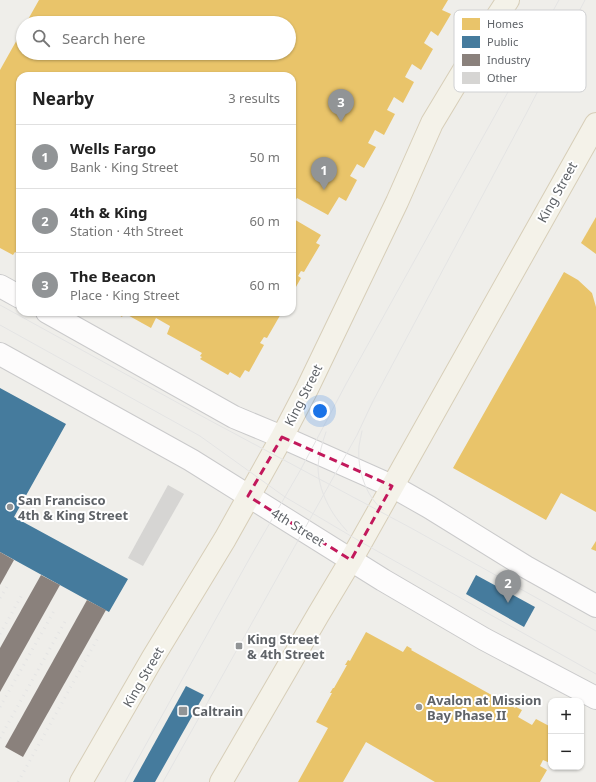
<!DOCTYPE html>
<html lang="en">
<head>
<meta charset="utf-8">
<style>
	body { margin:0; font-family:"Noto Sans",sans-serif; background:#f2f2f2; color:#222 }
	.controls { position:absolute; right:12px; bottom:12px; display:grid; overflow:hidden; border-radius:8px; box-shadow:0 1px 3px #0004 }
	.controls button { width:36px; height:36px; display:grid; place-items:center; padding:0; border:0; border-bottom:1px solid #e0e0e0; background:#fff; color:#222; font:20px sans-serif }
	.you { position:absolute; left:320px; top:411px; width:14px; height:14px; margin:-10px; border:3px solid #fff; border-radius:50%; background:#1a73e8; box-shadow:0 0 0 6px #1a73e833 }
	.badge { display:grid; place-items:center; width:26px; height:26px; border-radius:50%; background:#919496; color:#fff; font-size:13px; font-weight:700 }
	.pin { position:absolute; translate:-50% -33px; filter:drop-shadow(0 1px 2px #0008) }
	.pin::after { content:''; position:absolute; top:21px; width:14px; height:12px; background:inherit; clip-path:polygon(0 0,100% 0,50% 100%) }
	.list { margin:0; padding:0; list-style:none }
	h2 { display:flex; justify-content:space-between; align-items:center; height:52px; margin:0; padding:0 16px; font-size:17px }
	h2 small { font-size:13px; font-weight:400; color:#767676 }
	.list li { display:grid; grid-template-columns:26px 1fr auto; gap:12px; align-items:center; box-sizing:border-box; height:64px; padding:0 16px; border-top:1px solid #e0e0e0 }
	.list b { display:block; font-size:15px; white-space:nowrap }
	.list p { margin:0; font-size:13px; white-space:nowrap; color:#767676 }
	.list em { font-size:13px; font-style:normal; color:#767676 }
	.icon { flex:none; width:22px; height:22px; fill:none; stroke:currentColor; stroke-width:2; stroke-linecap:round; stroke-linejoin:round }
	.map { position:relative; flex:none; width:596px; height:782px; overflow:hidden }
	.search { position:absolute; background:#fff; box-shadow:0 1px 3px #0004; left:16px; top:16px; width:280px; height:44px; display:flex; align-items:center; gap:10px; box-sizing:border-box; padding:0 14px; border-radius:22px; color:#767676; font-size:15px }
	.panel { position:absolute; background:#fff; box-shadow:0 1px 3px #0004; left:16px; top:72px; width:280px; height:244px; border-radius:12px }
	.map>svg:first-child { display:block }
	.homes { fill:#e9c46a }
	.public { fill:#457b9d }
	.industry { fill:#8a817c }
	.building { fill:#d6d5d3 }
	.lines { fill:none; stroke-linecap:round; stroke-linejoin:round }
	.secondary-casing { stroke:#cacacb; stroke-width:24 }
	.primary-casing { stroke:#d7ceb8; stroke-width:24 }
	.secondary { stroke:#fdfcfc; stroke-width:22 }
	.primary { stroke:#f4f2e9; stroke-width:22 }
	.tram { stroke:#e4e4e4; stroke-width:1 }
	.rail { stroke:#e4e4e4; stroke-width:3; stroke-dasharray:1 5; stroke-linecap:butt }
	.marked { fill:none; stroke:#c2185b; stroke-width:3; stroke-dasharray:8 5; stroke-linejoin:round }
	.poi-dot { fill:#919496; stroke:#fff; stroke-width:1.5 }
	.labels { text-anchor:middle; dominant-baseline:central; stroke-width:4; stroke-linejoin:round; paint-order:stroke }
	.street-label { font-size:13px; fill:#5f6368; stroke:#fff }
	.poi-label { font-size:13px; font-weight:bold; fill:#5f6368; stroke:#fff; text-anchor:start }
	.key { fill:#fff; stroke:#cfd0d2; stroke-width:1 }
	.key-label { font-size:11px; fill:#5f6368 }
</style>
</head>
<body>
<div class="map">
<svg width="596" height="782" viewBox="0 0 596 782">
	<rect width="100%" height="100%" fill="#efeeea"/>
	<!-- homes -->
	<g class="homes">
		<path d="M39 0H448L442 10 451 14 438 36 431 31 424 43 433 49 421 70 412 64 405 77 414 82 403 103 394 97 387 110 395 114 384 135 375 130 368 143 376 147 364 168 357 164 350 176 357 180 346 201 339 197 328 215 297 198 292 206V76H20V255L15 252 13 255 0 248V70L23 29V53H289V23H26Z"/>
		<path d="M596 217V254L581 243Z"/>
		<path d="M292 218 321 235 316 243 320 245 304 272 301 271 298 276 301 278 292 294Z"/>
		<path d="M564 272 578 280 592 293 596 307V512L561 493 546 520 453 468Z"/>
		<path d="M114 312H282L267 338 264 337 260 343 264 345 249 372 245 370 240 378 230 372 228 375 200 359 202 357 200 356 202 353 167 334 170 326 156 318 151 328 124 313 122 317Z"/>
		<path d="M596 541V551L591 549Z"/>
		<path d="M366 632 403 652 407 646 412 649 411 650 515 708 516 707 522 710 518 717 532 725 536 719 551 727V761L550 763 543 760 540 766 547 770 540 782H435L366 742 343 782H298L328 728 316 722 332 693H330L333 688H334L347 665H345L348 660 350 661Z"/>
	</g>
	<!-- public -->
	<g class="public">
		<path d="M0 388 66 424 14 517 128 579 109 612 0 552Z"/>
		<path d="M476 575 535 607 524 627 466 594Z"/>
		<path d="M186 686 204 695 155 782H133Z"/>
	</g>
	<!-- industry -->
	<g class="industry">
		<path d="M0 552 14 560 0 585Z"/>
		<path d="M41 575 60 585 0 692V648Z"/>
		<path d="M87 600 106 610 23 757 5 747Z"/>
	</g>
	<!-- building -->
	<path class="building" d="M168 485 184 494 143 566 128 558Z"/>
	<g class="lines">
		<!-- secondary casing -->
		<g class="secondary-casing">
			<g id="secondary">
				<path d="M0 286 20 297"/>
				<path d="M47 312 234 417 282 437 392 486 429 507 526 567 596 606"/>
				<path d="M0 354 191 460 383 580 484 639 596 698"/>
			</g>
		</g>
		<!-- primary casing -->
		<g class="primary-casing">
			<g id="primary">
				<path d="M81 782 152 659 225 539 282 437 307 389 397 202 432 123 485 35 508 0"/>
				<path d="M221 782 318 615 351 560 596 124"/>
			</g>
		</g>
		<!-- secondary -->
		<use href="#secondary" class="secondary"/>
		<!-- primary -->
		<use href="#primary" class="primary"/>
		<!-- tram -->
		<g class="tram">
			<path d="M0 305 209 420 411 528 596 631"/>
			<path d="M0 325 200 436 285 497 361 542 596 674"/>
			<path d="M362 431C361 436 360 441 359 446 357 468 365 496 383 510"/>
			<path d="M326 432C322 443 319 455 318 466 318 491 331 514 347 531"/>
			<path d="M125 782 252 554 301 469 346 384 559 0"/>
			<path d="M163 782 357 435 373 401 526 114 585 0"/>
		</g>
		<!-- rail -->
		<g class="rail">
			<path d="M0 598 8 585"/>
			<path d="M0 634 23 593"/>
			<path d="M0 707 54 611"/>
			<path d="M0 738 67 618"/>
			<path d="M18 782 99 636"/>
		</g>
	</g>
	<!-- marked area -->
	<path class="marked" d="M282 437 392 486 351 560 248 496Z"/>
	<!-- markers -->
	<g class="poi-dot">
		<circle cx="10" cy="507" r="4"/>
		<rect x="235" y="642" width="8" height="8" rx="2"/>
		<circle cx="419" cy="707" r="4"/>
		<rect x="178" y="706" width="10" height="10" rx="2"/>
	</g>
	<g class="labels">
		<!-- street labels -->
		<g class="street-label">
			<text transform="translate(557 192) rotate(-61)">King Street</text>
			<text transform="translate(303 395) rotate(-63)">King Street</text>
			<text transform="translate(298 527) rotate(32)">4th Street</text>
			<text transform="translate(143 677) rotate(-60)">King Street</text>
		</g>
		<!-- poi labels -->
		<g class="poi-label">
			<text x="18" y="500">San Francisco<tspan x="18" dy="15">4th &amp; King Street</tspan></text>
			<text x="247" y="639">King Street<tspan x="247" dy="15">&amp; 4th Street</tspan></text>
			<text x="427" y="700">Avalon at Mission<tspan x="427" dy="15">Bay Phase II</tspan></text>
			<text x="192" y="711">Caltrain</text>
		</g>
	</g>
	<!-- legend -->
	<rect x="454" y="10" width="132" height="82" rx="6" class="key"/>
	<rect x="462" y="18" width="18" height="12" fill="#e9c46a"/>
	<rect x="462" y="36" width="18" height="12" fill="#457b9d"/>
	<rect x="462" y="54" width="18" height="12" fill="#8a817c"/>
	<rect x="462" y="72" width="18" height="12" fill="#d6d5d3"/>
	<g class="key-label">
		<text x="487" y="28">Homes</text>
		<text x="487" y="46">Public</text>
		<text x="487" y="64">Industry</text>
		<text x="487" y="82">Other</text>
	</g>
</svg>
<div class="controls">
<button>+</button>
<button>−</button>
</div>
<div class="you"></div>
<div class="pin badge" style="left:324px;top:190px">1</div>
<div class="pin badge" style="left:508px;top:603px">2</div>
<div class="pin badge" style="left:341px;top:122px">3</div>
<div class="search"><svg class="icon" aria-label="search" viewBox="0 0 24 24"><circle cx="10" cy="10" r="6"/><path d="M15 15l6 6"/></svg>Search here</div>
<section class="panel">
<h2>Nearby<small>3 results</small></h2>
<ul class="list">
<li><span class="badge">1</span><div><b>Wells Fargo</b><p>Bank · King Street</p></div><em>50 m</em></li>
<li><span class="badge">2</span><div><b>4th &amp; King</b><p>Station · 4th Street</p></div><em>60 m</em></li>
<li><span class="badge">3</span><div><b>The Beacon</b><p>Place · King Street</p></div><em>60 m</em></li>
</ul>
</section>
</div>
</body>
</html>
